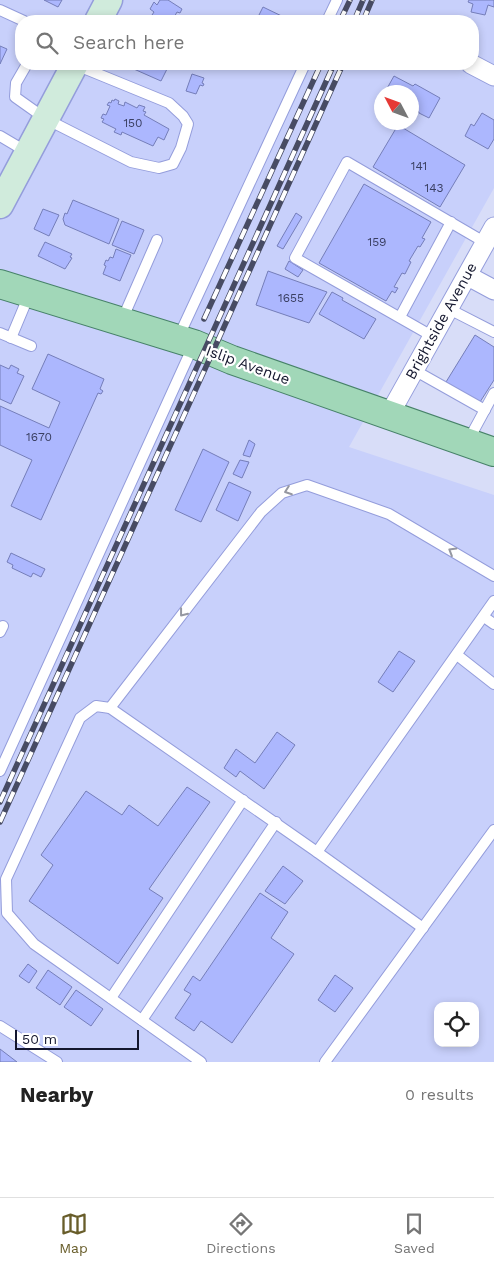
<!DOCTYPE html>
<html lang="en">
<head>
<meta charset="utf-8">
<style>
	body { margin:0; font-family:"Work Sans",sans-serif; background:#f2f2f2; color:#222 }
	.controls { position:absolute; right:15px; bottom:15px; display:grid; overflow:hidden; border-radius:10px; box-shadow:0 2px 8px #0003 }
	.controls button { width:45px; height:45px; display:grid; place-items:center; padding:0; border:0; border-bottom:1px solid #e0e0e0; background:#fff; color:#222; font:25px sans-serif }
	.compass { position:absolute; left:374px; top:85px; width:45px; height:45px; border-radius:50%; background:#fff; box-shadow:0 2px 8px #0003; rotate:311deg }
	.scale { position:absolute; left:15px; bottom:12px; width:124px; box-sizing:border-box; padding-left:5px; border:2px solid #14172e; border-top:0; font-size:14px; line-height:18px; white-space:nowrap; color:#14172e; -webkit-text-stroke:4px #fff; paint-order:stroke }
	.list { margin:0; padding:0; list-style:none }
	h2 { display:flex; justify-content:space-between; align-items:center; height:65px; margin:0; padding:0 20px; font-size:21px }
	h2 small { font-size:16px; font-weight:400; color:#767676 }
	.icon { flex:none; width:28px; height:28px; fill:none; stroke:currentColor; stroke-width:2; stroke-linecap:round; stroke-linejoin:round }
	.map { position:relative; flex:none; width:494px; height:1062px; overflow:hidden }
	.search { position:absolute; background:#fff; box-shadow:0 2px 8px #0003; left:15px; right:15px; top:15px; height:55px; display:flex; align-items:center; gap:12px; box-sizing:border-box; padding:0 18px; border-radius:20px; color:#767676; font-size:19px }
	.sheet { height:135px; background:#fff }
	nav { display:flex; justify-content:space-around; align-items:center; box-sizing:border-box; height:70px; border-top:1px solid #e0e0e0; background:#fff; font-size:14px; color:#767676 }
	nav a { display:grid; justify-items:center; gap:2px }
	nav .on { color:#685d2a }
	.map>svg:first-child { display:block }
	.built { fill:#c8d0fb; fill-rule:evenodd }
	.building { fill:#acb7fe; stroke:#757eb9 }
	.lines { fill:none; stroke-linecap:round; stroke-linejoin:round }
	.lane-casing { stroke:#949ddb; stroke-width:12 }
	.street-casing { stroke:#949ddb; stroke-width:21 }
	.secondary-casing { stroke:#949ddb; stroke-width:29 }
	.primary-casing { stroke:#478269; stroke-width:30 }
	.lane { stroke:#fff; stroke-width:10 }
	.street { stroke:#fff; stroke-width:19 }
	.secondary { stroke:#d0ebdc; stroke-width:26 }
	.primary { stroke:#a1d7b8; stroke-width:28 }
	.rail-casing { stroke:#474b63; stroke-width:5.5 }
	.rail { stroke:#fff; stroke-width:4; stroke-dasharray:11; stroke-linecap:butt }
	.oneway { stroke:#9597a1 }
	.labels { text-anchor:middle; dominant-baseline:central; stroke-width:4.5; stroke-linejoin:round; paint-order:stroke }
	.number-label { font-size:12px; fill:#3a3f62 }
	.street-label { font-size:15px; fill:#14172e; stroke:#fff }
</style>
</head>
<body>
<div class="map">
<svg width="494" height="1062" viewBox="0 0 494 1062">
	<rect width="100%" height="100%" fill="#d8ddf8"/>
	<!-- built -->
	<path class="built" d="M0 0H494V188L349 447 494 495V1062H0ZM21 21H473V64H21ZM382 92H412V122H382ZM438 1006H475V1043H438Z"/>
	<!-- building -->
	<g class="building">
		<path d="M44 0H62L58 7Z"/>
		<path d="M160 0H168L182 9 180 13 177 12 172 21H155L150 18 154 12 150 9 154 2 157 5Z"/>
		<path d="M469 0H494V7L488 5 485 15 471 12 473 4 468 2Z"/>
		<path d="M263 7 292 21H256Z"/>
		<path d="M0 46 7 49 0 64Z"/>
		<path d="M128 64H164L168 67 161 81 127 66Z"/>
		<path d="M192 74 204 78 202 83 204 84 203 86 200 85 196 94 186 91Z"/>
		<path d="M394 76 413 86 415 84 440 98 429 118 419 113V112L414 109 412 112V92H385Z"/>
		<path d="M115 99 119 101 118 104 124 106 125 102 137 108 139 105 145 107 143 111 146 112 144 115 169 129 164 140 158 137 153 146 122 132 121 135 114 132 116 129 102 122 104 119 101 118 103 114 106 115 110 106 107 105 109 102 111 103 112 100 114 101Z"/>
		<path d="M482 113 494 120V139L488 149 465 136 471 124 474 126Z"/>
		<path d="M398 125 465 165 440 207 373 167Z"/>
		<path d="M364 184 431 222 422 238 425 239 420 247 418 246 409 261 411 262 405 274 402 273 394 287 398 288 395 293 392 291 386 301 319 263Z"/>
		<path d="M73 200 119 219 109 244 65 225 63 219 65 213 67 214Z"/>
		<path d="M43 209 59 215 49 236 34 229Z"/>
		<path d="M296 213 302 217 283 249 277 246Z"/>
		<path d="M122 221 144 230 134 254 112 245Z"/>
		<path d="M45 242 72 254 70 257 72 258 65 269 38 256Z"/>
		<path d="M116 249 131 255 120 281 103 274 106 266 104 265 106 260 108 261 110 257 113 258Z"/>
		<path d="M289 261 303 270 298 277 285 269Z"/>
		<path d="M268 271 327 292 309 323 256 305Z"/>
		<path d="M332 292 343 298 342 300 376 319 364 339 319 314Z"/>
		<path d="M475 335 494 347V380L480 402 446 382Z"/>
		<path d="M48 354 104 379 100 389 103 391 101 394 98 393 41 520 11 506 32 460 0 445V406L49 428 60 402 32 389Z"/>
		<path d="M0 365 9 369 11 365 19 369 17 373 24 376 11 404 0 399Z"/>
		<path d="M249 440 255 444 250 457 243 455Z"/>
		<path d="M203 449 229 462 201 522 175 510Z"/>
		<path d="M240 460 249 462 242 478 233 474Z"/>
		<path d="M229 482 251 492 238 521 216 510Z"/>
		<path d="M11 553 45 569 41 577 33 573 31 577 12 568 13 565 7 562Z"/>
		<path d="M399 651 415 661 393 692 378 682Z"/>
		<path d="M277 732 295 745 264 789 240 771 236 777 224 768 236 749 255 763Z"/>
		<path d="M187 787 210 802 149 889 163 898 118 964 29 901 53 865 41 855 86 791 122 815 129 805 158 826Z"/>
		<path d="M283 866 303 881 285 904 265 891Z"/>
		<path d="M260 893 288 912 271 938 294 954 232 1043 201 1021 194 1031 175 1018 191 994 184 990 193 976 200 981Z"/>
		<path d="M28 964 37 971 29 983 19 976Z"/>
		<path d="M48 970 72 987 60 1005 36 988Z"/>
		<path d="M335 975 353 988 335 1012 318 1000Z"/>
		<path d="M76 990 103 1009 91 1026 64 1007Z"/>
		<path d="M0 1049 17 1062H0Z"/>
	</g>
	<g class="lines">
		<!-- lane casing -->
		<g class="lane-casing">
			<g id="lane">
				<path d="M0 10 24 21"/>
				<path d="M327 21 337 0"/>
				<path d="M27 64 16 83 15 97 46 119 131 162 159 168 173 164 181 148 188 124 183 116 169 103 76 65"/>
				<path d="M0 136 27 152"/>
				<path d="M449 309 494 332"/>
				<path d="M400 317 451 222"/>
				<path d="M122 320 157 240"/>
				<path d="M0 333 31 346"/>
				<path d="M432 336 295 258 347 162 486 243"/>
				<path d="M11 338 29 295"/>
				<path d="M178 338 305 64"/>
				<path d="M414 370 485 410"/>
				<path d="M468 441 494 393"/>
				<path d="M484 617 494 624"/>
				<path d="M0 632 3 626"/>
				<path d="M457 655 494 684"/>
				<path d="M110 708 261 512 282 493 307 485 389 514 494 576"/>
				<path d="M0 771 194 344"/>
				<path d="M423 928 317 852 494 601"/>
				<path d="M111 998 243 800"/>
				<path d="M142 1020 276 822"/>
				<path d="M0 1026 57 1062"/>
				<path d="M201 1062 34 944 7 913 6 879 80 718 96 706 110 708 317 852"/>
				<path d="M325 1062 494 830"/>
			</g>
		</g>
		<!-- street casing -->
		<g class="street-casing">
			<g id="street">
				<path d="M471 64 494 76"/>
				<path d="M468 276 494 290"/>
				<path d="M389 415 494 227"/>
			</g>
		</g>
		<!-- secondary casing -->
		<g class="secondary-casing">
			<g id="secondary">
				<path d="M98 21 109 0"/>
				<path d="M0 205 75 64"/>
			</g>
		</g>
		<!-- primary casing -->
		<g class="primary-casing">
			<path id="primary" d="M0 284 194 344 232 360 494 452"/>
		</g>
		<!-- lane -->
		<use href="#lane" class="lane"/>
		<!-- street -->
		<use href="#street" class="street"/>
		<!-- secondary -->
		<use href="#secondary" class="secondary"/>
		<!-- primary -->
		<use href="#primary" class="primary"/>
		<!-- rail casing -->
		<g class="rail-casing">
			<g id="rail">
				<path d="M340 21 350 0"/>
				<path d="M354 21 363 0"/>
				<path d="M363 21 372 0"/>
				<path d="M204 319 321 64"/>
				<path d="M0 802 334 64"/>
				<path d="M0 822 343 64"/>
			</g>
		</g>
		<!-- rail -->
		<use href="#rail" class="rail"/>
	</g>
	<!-- one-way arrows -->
	<defs><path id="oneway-chevron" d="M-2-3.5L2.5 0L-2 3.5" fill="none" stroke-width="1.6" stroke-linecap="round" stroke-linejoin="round" transform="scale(1.25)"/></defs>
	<g class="oneway">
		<use href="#oneway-chevron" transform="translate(288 491) rotate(160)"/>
		<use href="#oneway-chevron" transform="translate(452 551) rotate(-149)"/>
		<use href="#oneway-chevron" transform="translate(183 613) rotate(128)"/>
	</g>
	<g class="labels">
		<!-- number labels -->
		<g class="number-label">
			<text x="133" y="123">150</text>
			<text x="419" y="166">141</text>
			<text x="434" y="188">143</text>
			<text x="377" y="242">159</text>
			<text x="291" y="298">1655</text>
			<text x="39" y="437">1670</text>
		</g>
		<!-- street labels -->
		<g class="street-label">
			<text transform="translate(441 321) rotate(-61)">Brightside Avenue</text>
			<text transform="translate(248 365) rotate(20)">Islip Avenue</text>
		</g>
	</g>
</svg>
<div class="controls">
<button><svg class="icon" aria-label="locate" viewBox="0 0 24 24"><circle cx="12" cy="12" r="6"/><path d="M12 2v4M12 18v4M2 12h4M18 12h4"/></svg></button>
</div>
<svg class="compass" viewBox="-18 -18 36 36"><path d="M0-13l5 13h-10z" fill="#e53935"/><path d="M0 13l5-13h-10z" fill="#767676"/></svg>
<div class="scale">50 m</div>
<div class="search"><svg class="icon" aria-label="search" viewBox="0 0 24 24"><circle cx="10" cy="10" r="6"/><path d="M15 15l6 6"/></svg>Search here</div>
</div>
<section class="sheet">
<h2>Nearby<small>0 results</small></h2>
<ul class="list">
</ul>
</section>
<nav>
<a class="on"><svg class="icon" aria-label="map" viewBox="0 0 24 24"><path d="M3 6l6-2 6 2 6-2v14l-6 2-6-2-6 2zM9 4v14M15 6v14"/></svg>Map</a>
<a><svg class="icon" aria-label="directions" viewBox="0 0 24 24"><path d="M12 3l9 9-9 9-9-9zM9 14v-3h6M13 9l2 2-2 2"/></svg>Directions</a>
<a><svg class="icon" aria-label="saved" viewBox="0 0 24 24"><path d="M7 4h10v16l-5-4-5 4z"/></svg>Saved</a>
</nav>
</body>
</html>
